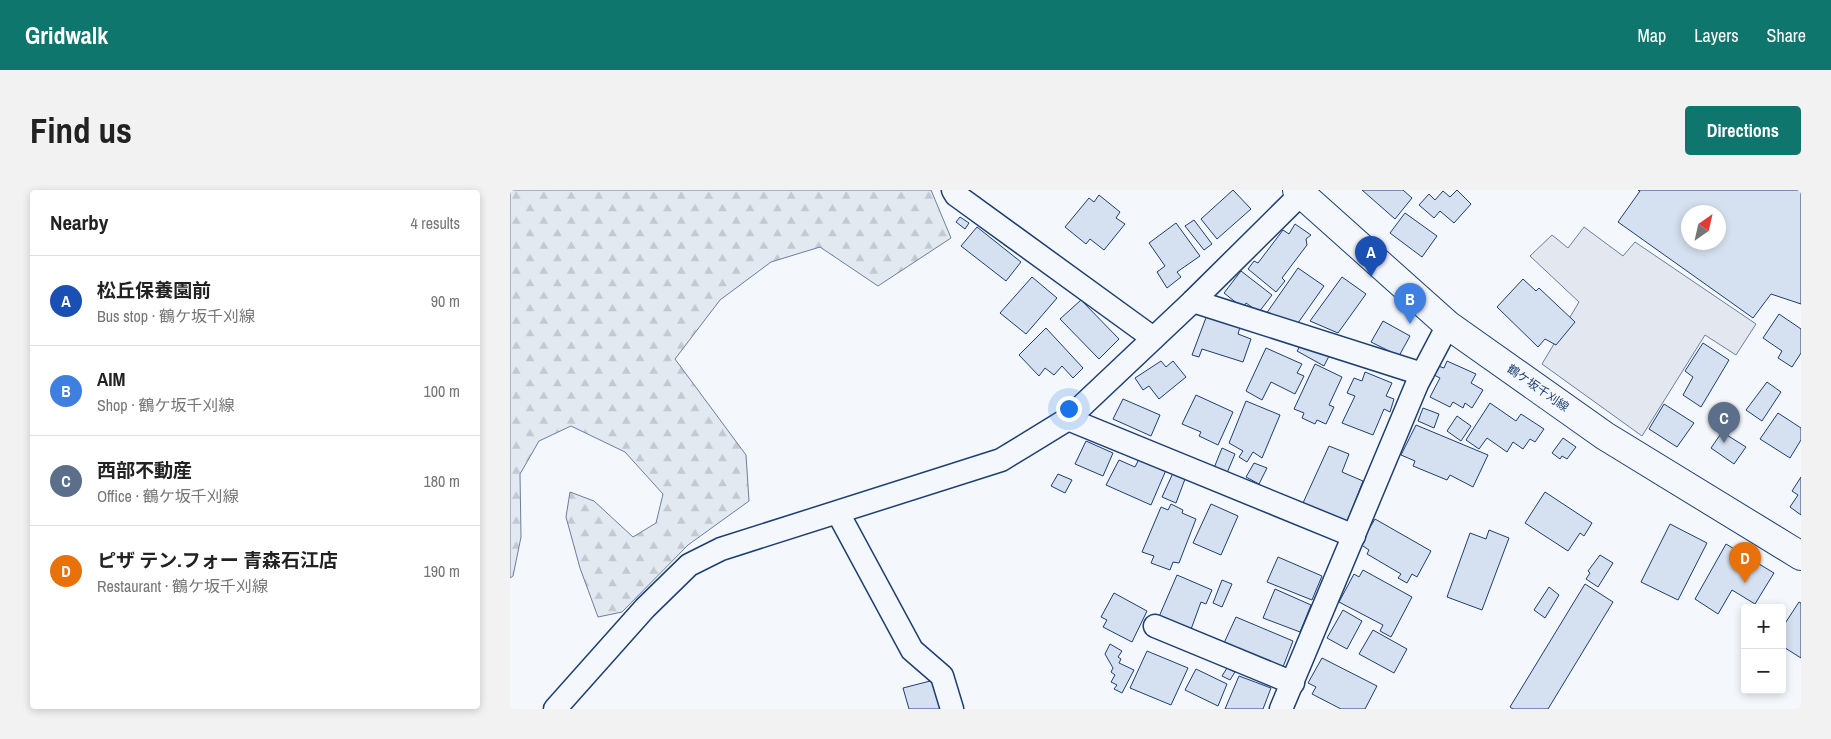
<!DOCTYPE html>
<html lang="en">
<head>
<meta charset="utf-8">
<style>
	body { margin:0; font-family:"Archivo Narrow","Noto Sans JP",sans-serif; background:#f2f2f2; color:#222 }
	.controls { position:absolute; right:15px; bottom:15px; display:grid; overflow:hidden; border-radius:5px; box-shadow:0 2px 8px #0003 }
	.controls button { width:45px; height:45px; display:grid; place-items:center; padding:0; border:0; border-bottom:1px solid #e0e0e0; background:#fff; color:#222; font:25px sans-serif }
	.compass { position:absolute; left:1171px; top:15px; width:45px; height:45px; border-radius:50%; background:#fff; box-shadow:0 2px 8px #0003; rotate:34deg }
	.you { position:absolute; left:558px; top:218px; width:18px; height:18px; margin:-12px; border:4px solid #fff; border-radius:50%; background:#1a73e8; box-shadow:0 0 0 8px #1a73e833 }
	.badge { display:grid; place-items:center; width:32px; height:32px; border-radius:50%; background:#0f766e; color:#fff; font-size:16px; font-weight:700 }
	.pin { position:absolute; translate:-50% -41px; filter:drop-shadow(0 1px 2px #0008) }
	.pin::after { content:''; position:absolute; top:26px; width:18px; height:15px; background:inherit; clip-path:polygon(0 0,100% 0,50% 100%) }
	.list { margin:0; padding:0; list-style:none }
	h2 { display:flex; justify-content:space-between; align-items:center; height:65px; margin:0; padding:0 20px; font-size:21px }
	h2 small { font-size:16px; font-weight:400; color:#767676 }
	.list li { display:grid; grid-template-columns:32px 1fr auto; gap:15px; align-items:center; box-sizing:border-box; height:90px; padding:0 20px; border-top:1px solid #e0e0e0 }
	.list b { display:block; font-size:19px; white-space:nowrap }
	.list p { margin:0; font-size:16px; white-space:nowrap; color:#767676 }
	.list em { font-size:16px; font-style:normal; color:#767676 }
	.map { position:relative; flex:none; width:1291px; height:519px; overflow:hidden; border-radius:5px }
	header { display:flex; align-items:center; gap:30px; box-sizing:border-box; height:70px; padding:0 25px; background:#0f766e; color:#fff }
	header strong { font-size:24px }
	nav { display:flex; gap:28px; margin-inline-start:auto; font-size:18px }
	.intro { display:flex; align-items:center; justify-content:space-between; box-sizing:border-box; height:120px; padding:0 30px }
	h1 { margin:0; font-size:35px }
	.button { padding:12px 22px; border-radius:5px; background:#0f766e; color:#fff; font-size:18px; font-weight:700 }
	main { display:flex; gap:30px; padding:0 30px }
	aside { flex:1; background:#fff; border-radius:5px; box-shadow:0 2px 8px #0003 }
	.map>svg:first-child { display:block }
	.forest { fill:url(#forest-firs); stroke:#687fa3 }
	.parking { fill:#e3e8f0; stroke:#687fa3 }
	.building { fill:#d5e0f0; stroke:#1d3f73; fill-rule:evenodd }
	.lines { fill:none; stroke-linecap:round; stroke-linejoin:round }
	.minor-casing { stroke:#1d3f73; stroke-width:25 }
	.secondary-casing { stroke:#1d3f73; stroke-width:30 }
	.minor { stroke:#f4f7fb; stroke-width:22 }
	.secondary { stroke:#f4f7fb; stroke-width:28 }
	.labels { text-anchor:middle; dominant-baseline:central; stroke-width:4; stroke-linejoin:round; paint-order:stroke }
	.street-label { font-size:12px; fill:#1d3f73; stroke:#f4f7fb }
</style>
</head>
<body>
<header>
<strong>Gridwalk</strong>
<nav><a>Map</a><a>Layers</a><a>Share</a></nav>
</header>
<div class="intro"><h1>Find us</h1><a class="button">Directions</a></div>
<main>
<aside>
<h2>Nearby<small>4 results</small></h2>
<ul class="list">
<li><span class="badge" style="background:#1a4fb4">A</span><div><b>松丘保養園前</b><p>Bus stop · 鶴ケ坂千刈線</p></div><em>90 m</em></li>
<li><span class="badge" style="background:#3f7fe0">B</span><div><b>AIM</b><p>Shop · 鶴ケ坂千刈線</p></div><em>100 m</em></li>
<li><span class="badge" style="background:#5c6f8a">C</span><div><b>西部不動産</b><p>Office · 鶴ケ坂千刈線</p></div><em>180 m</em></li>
<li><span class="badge" style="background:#e8710a">D</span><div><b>ピザ テン.フォー 青森石江店</b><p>Restaurant · 鶴ケ坂千刈線</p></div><em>190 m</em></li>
</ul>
</aside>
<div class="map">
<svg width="1291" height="519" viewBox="0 0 1291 519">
	<defs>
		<pattern id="forest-firs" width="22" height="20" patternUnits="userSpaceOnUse" patternTransform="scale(1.25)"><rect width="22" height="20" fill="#e3e9f0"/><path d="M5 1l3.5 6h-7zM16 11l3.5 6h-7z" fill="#c2c9d1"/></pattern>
	</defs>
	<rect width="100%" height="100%" fill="#f4f7fb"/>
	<!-- forest -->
	<path class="forest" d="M0 0H421L441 48 368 96 310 57 261 72 210 110 165 169 236 265 239 311 178 355 112 422 88 427 70 378 56 327 60 302 84 311 123 347 146 333 153 304 115 262 61 236 29 251 10 284 11 347 3 386 0 388Z"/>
	<!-- parking -->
	<path class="parking" d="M1074 37 1113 66 1125 52 1246 134 1226 165 1195 145 1132 246 1032 174 1069 112 1020 66 1042 45 1058 58Z"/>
	<!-- building -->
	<g class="building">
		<path d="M723 0 741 19 707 49 691 29Z"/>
		<path d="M852 0H893L902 8 885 29Z"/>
		<path d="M947 0 961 14 944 33 930 21 924 28 909 15 919 4 925 10 933 1 940 7Z"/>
		<path d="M1128 0H1291V114L1261 104 1243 128 1108 32 1130 1ZM1178 22H1208V52H1178Z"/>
		<path d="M589 5 610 22 606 28 615 34 594 60 580 49 576 54 555 37 579 8 584 12Z"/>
		<path d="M895 23 927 46 912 67 880 43Z"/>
		<path d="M450 27 459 33 455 39 446 32Z"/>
		<path d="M684 30 702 54 694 60 675 36Z"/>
		<path d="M666 33 690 66 667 82 671 87 657 98 647 82 655 76 639 53Z"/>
		<path d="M785 34 801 45 796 49 797 55 772 88 775 91 766 102 738 79 744 71 748 73 773 40 779 44Z"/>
		<path d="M467 37 511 72 496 91 451 56Z"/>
		<path d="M788 78 814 96 788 133 756 124Z"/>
		<path d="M731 81 762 105 749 122 736 113 733 118 714 103Z"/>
		<path d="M522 87 547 108 516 144 490 123Z"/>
		<path d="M832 87 856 104 828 143 800 131Z"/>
		<path d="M1013 89 1026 101 1029 98 1065 132 1046 155 1035 149 1028 157 987 117Z"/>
		<path d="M571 110 609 149 589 169 550 129Z"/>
		<path d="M1269 124 1291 139V163L1282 177 1268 168 1272 161 1253 148Z"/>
		<path d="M697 125 730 137 728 144 741 149 733 172 692 159 689 167 682 165Z"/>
		<path d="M873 131 900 146 889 166 861 152Z"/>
		<path d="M536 138 573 178 563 188 552 176 544 185 535 178 529 186 509 165Z"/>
		<path d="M792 153 822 160 814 176 787 161Z"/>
		<path d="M1193 153 1219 170 1191 217 1173 205 1183 187 1175 181Z"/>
		<path d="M756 158 792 174 787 183 794 186 785 204 761 192 752 210 736 201Z"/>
		<path d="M651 171 656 177 663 171 676 187 649 209 639 196 633 200 625 188Z"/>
		<path d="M937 171 966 184 961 193 973 200 962 218 955 213 953 218 943 212 940 217 920 207 930 188 924 185 928 176 934 178Z"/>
		<path d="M805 174 832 187 819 215 824 217 816 234 807 230 805 234 792 228 794 223 784 219Z"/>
		<path d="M855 182 882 193 876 206 884 209 880 222 874 219 863 245 832 233 845 206 837 203 844 188 852 191Z"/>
		<path d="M1257 192 1271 202 1252 231 1236 220Z"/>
		<path d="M686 205 723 222 708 255 689 246 691 242 672 234Z"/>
		<path d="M613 209 650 225 641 246 603 229Z"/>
		<path d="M736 211 770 225 752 268 743 262 737 272 729 267 733 261 719 253Z"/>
		<path d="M980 213 1006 231 1011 224 1034 239 1025 252 1020 249 1013 259 1003 252 997 262 977 248 969 259 956 250Z"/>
		<path d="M1154 214 1184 233 1167 257 1139 239Z"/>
		<path d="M913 218 929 224 924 238 908 231Z"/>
		<path d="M1268 223 1291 238V250L1280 268 1250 249Z"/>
		<path d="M947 226 961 236 951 251 937 241Z"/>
		<path d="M906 235 978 265 963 297 940 285 937 290 903 276 905 271 891 265Z"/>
		<path d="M1212 242 1236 257 1224 274 1201 258Z"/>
		<path d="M1053 248 1066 257 1057 269 1052 266 1050 269 1042 263Z"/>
		<path d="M576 251 603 263 593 286 565 274Z"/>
		<path d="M819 256 839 264 832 282 853 291 837 332 793 313Z"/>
		<path d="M712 258 725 264 717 283 704 278Z"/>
		<path d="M629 269 656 280 641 315 596 295 609 270 625 277Z"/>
		<path d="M744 273 757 278 749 294 736 287Z"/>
		<path d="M663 283 675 289 666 313 652 307Z"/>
		<path d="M548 284 562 290 555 303 541 296Z"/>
		<path d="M1291 287V325L1280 317 1288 305 1282 301Z"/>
		<path d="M1035 302 1082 333 1074 346 1070 343 1058 361 1015 333Z"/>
		<path d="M661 314 673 320 672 323 686 329 669 373 663 372 660 380 641 373 644 366 632 362 651 317 658 320Z"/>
		<path d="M701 314 728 326 711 365 683 353Z"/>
		<path d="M865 329 921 361 907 387 902 384 897 393 888 388 891 384 857 364 859 360 850 354Z"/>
		<path d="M1160 334 1197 353 1168 410 1131 392Z"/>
		<path d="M979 340 999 348 972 420 937 407 960 343 976 349Z"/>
		<path d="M1216 354 1264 383 1245 414 1222 400 1208 424 1185 409Z"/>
		<path d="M1090 365 1103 373 1088 397 1076 389 1080 383 1078 381Z"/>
		<path d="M768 367 812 386 802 410 757 392Z"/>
		<path d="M853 380 902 407 881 447 870 441 873 435 829 412 844 384 849 387Z"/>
		<path d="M667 385 702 400 696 414 691 412 680 442 648 429Z"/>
		<path d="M712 390 722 394 712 417 703 413Z"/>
		<path d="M1075 394 1103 412 1038 519H1003L1000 517Z"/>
		<path d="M1039 397 1049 405 1035 428 1024 420Z"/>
		<path d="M765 399 801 415 790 442 753 428Z"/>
		<path d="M604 403 637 421 622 452 593 437 597 430 591 427Z"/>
		<path d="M1289 412 1291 413V468L1272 456V438Z"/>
		<path d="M833 420 852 431 837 459 817 448Z"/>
		<path d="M726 427 783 451 773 477 714 453Z"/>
		<path d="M863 440 897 459 884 483 849 464Z"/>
		<path d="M600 454 612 461 608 467 611 469 609 473 624 480 612 503 604 499 607 495 601 492 605 485 601 482 603 478 595 464Z"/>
		<path d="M637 461 678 478 661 515 620 498Z"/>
		<path d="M812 468 867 496 855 519H831L802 504 806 497 798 493Z"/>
		<path d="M717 478 725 482 720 490 712 486Z"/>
		<path d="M686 479 717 494 708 516 675 500Z"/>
		<path d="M729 486 761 498 753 519H715Z"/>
		<path d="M424 490 432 519H399L393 498Z"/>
	</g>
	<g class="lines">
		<!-- minor casing -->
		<g class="minor-casing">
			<g id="minor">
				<path d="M443 0 446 5 643 148"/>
				<path d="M683 111 912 184"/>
				<path d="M558 229 844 346"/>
				<path d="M328 323 402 460 432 486 442 519"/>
				<path d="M645 436 783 493"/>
				<path d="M45 519 135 418 179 375 211 359 491 270 514 256 558 229 683 111 791 4"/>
				<path d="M771 519 907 194 938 135"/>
			</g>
		</g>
		<!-- secondary casing -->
		<g class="secondary-casing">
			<path id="secondary" d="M787 0 938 135 1095 246 1291 366"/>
		</g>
		<!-- minor -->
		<use href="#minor" class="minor"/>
		<!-- secondary -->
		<use href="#secondary" class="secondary"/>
	</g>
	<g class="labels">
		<!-- street labels -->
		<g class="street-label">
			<text transform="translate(1028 198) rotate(35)">鶴ケ坂千刈線</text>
		</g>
	</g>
</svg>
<div class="controls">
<button>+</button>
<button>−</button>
</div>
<svg class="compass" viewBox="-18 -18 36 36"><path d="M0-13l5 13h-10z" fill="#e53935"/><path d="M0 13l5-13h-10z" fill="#767676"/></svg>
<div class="you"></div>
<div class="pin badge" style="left:861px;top:87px;background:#1a4fb4">A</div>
<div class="pin badge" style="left:900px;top:134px;background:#3f7fe0">B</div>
<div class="pin badge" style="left:1214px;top:253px;background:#5c6f8a">C</div>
<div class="pin badge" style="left:1235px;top:393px;background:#e8710a">D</div>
</div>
</main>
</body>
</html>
